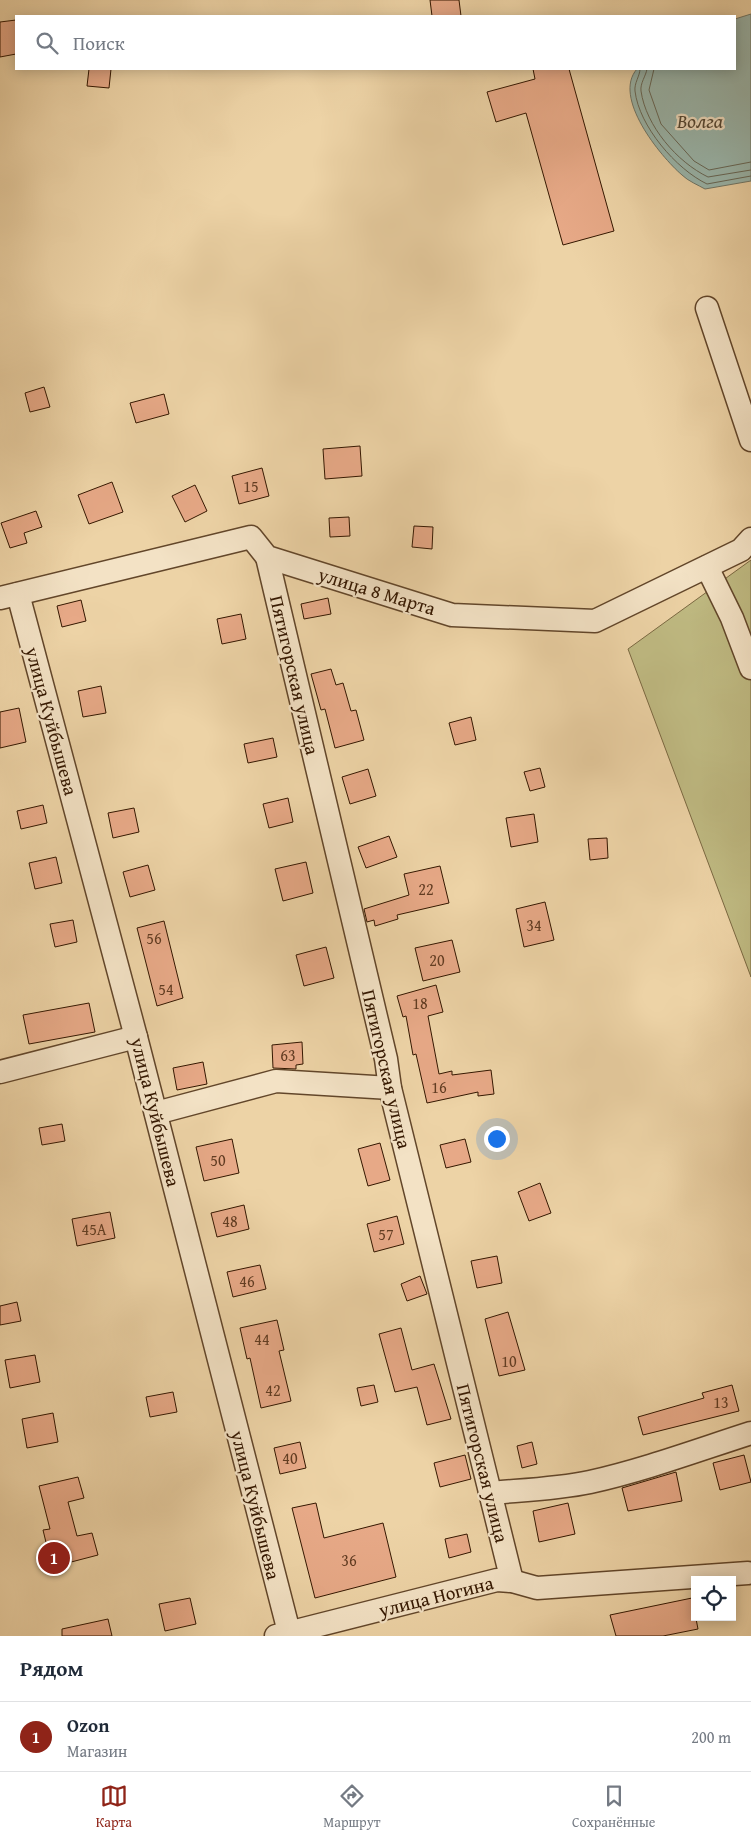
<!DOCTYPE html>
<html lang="ru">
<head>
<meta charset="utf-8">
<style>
	body { margin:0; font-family:"Gentium Book Plus",serif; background:#f6f6f7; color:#1f2937 }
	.controls { position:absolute; right:15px; bottom:15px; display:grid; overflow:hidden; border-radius:0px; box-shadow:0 2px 12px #0003 }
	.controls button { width:45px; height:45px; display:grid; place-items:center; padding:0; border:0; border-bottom:1px solid #e0e1e3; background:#fff; color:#1f2937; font:25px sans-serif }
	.you { position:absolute; left:496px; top:1138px; width:18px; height:18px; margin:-12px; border:4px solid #fff; border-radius:50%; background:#1a73e8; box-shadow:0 0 0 8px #1a73e833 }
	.badge { display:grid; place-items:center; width:32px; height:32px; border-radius:50%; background:#8f2418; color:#fff; font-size:16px; font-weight:700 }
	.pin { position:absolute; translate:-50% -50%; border:2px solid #fff; box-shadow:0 1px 5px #0006 }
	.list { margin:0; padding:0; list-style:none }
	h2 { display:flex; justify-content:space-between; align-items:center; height:65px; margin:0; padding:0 20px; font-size:21px }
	h2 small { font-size:16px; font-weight:400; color:#747a83 }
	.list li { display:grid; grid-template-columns:32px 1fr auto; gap:15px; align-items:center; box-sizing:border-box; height:70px; padding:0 20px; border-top:1px solid #e0e1e3 }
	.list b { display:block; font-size:19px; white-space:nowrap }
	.list p { margin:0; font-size:16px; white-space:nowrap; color:#747a83 }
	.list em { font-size:16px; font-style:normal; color:#747a83 }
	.icon { flex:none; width:28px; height:28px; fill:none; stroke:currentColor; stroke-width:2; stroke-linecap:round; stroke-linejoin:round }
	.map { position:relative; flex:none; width:751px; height:1636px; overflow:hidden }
	.search { position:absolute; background:#fff; box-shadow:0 2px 12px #0003; left:15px; right:15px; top:15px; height:55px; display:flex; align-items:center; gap:12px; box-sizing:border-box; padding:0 18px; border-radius:0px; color:#747a83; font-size:19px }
	.sheet { height:135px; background:#fff }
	nav { display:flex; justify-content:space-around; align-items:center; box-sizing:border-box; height:70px; border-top:1px solid #e0e1e3; background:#fff; font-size:14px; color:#747a83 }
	nav a { display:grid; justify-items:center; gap:2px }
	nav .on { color:#8f2418 }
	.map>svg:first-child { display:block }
	.green { fill:#bfba82; stroke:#7a6841 }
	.water { fill:#9ab7ad; stroke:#717768 }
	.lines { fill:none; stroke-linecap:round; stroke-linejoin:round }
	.shore { stroke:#676756; stroke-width:1 }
	.building { fill:#e7a987; stroke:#341700 }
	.minor-casing { stroke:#62462a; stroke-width:25 }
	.minor { stroke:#f3e2c5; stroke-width:22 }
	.labels { text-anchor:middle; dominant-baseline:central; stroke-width:4.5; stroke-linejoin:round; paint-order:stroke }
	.number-label { font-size:16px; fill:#613c22 }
	.street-label { font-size:19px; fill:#341700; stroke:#f3e2c5 }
	.water-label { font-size:20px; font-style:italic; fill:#534734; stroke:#f3e2c5 }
</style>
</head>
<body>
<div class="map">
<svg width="751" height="1636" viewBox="0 0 751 1636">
	<rect width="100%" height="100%" fill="#edd3a6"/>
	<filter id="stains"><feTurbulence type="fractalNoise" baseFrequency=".004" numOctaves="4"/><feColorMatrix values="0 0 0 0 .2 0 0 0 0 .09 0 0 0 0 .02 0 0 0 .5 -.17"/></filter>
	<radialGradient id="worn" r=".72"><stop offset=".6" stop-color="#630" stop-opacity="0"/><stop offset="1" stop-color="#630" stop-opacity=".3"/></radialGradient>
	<!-- green -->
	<path class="green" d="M751 560V977L628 649Z"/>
	<!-- water -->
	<path class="water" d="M751 14V181L705 189C698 185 688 181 682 175 660 156 612 97 637 69H735V19Z"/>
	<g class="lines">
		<!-- shore -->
		<g class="shore">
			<path d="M640 69C640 76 634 83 635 91 639 126 676 169 707 184L751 176"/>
			<path d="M647 69C646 76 640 83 641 91 646 126 677 162 708 177L751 170"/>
			<path d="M654 69 649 90 661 124 694 161 709 170 751 162"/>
		</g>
	</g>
	<!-- building -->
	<g class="building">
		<path d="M430 0H459L461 16H432Z"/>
		<path d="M16 20V54L0 57V22Z"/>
		<path d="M89 69H111L109 88 87 86Z"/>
		<path d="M533 69H569L614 231 563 245 526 113 496 122 487 92 535 79Z"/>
		<path d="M44 387 50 407 30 412 25 393Z"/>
		<path d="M164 394 169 414 136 423 130 403Z"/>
		<path d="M360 446 362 476 325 479 323 449Z"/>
		<path d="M262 468 269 496 239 504 232 476Z"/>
		<path d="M112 482 123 512 89 524 78 495Z"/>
		<path d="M195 485 207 511 185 522 172 496Z"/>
		<path d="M36 511 42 527 24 533 27 543 10 548 1 523Z"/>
		<path d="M349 517 350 536 330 537 329 518Z"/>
		<path d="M414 526 433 527 432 549 412 547Z"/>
		<path d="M328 598 331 614 304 619 301 604Z"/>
		<path d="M81 600 86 621 62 627 57 606Z"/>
		<path d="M241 614 246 639 222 644 217 619Z"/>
		<path d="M331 669 336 685 343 683 351 711 356 710 364 740 335 748 325 709 321 710 311 674Z"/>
		<path d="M101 686 106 713 83 717 78 691Z"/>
		<path d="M19 708 26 742 0 748V712Z"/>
		<path d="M471 717 476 740 455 745 449 723Z"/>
		<path d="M273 738 277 757 248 763 244 744Z"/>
		<path d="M540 768 545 787 530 791 524 772Z"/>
		<path d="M368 769 376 796 350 804 342 777Z"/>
		<path d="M288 798 293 822 269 828 263 804Z"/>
		<path d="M43 805 47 823 21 829 17 811Z"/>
		<path d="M134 808 139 832 113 838 108 813Z"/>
		<path d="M534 814 538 842 511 847 506 818Z"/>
		<path d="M389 836 397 857 366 868 358 847Z"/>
		<path d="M607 838 608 858 590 860 588 839Z"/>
		<path d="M56 857 62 883 35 889 29 863Z"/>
		<path d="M306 862 313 893 283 901 275 869Z"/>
		<path d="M148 865 155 890 130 897 123 872Z"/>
		<path d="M440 866 449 903 397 915 398 919 375 926 374 920 367 922 364 909 409 895 404 874Z"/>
		<path d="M545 902 554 940 524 947 516 909Z"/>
		<path d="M73 920 77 942 55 947 50 924Z"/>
		<path d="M164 921 183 998 157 1006 137 928Z"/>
		<path d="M452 940 460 972 423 981 415 948Z"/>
		<path d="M326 947 334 978 304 986 296 955Z"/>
		<path d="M436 985 443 1012 428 1016 439 1074 452 1071V1075L491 1070 494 1094 478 1096V1092L427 1103 416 1054 413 1055 406 1016 403 1017 397 996Z"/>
		<path d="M89 1003 95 1032 29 1044 23 1015Z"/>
		<path d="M302 1042 303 1064 296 1065V1069L273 1068 272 1045Z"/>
		<path d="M203 1062 207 1084 177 1090 173 1068Z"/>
		<path d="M62 1124 65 1141 42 1145 39 1128Z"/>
		<path d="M232 1139 239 1173 204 1181 196 1147Z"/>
		<path d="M465 1139 471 1162 446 1168 440 1145Z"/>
		<path d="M380 1143 390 1180 368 1186 358 1149Z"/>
		<path d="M540 1183 551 1213 529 1221 518 1192Z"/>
		<path d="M244 1205 249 1229 217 1237 211 1213Z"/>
		<path d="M110 1212 115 1238 77 1246 72 1219Z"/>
		<path d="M397 1216 404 1244 374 1252 367 1224Z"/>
		<path d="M497 1256 502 1283 477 1288 471 1261Z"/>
		<path d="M260 1265 266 1289 233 1297 227 1272Z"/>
		<path d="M420 1276 427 1294 407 1301 401 1284Z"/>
		<path d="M17 1302 21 1321 0 1325V1306Z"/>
		<path d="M508 1312 525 1370 499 1376 485 1319Z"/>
		<path d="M277 1320 284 1350 279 1351 291 1401 261 1408 250 1358 247 1359 240 1328Z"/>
		<path d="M401 1328 412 1370 434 1364 451 1419 427 1425 417 1387 395 1392 379 1334Z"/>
		<path d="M35 1355 40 1382 10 1388 5 1360Z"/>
		<path d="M374 1385 378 1402 361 1406 357 1388Z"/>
		<path d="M732 1385 739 1411 643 1435 638 1417 704 1398 702 1393Z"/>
		<path d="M173 1392 177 1412 150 1417 146 1397Z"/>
		<path d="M53 1413 58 1442 27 1448 22 1419Z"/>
		<path d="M300 1442 306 1468 280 1474 274 1448Z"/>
		<path d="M532 1442 537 1464 522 1468 517 1446Z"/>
		<path d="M465 1455 471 1479 440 1487 434 1463Z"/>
		<path d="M744 1455 751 1482 720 1490 713 1463Z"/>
		<path d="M676 1472 682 1501 628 1511 622 1488Z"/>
		<path d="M78 1477 84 1498 68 1502 77 1536 92 1533 98 1555 52 1567 43 1530 50 1529 39 1486Z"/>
		<path d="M316 1503 324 1538 383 1523 396 1577 315 1598 292 1508Z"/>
		<path d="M568 1503 575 1534 539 1542 533 1511Z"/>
		<path d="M467 1534 471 1552 449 1558 445 1539Z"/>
		<path d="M190 1598 196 1624 165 1631 159 1604Z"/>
		<path d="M692 1598 698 1629 663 1636H616L610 1615Z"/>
		<path d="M108 1619 112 1636H62V1629Z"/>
	</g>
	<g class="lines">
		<!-- minor casing -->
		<g class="minor-casing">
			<g id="minor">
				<path d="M707 308 751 440"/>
				<path d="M267 557 386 1059 390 1088 512 1581"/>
				<path d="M707 567 732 618 751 668"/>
				<path d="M18 594 136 1037 289 1632"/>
				<path d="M0 598 251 537 267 557 452 615 595 621 741 550 751 539"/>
				<path d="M0 1072 136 1037"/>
				<path d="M156 1113 276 1081 390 1088"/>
				<path d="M490 1493C524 1490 557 1489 590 1482 644 1470 698 1450 751 1433"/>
				<path d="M276 1636 497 1580 512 1581 537 1588 748 1573"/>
			</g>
		</g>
		<!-- minor -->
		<use href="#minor" class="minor"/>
	</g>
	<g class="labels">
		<!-- number labels -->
		<g class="number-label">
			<text x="251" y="486">15</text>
			<text x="426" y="889">22</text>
			<text x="534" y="925">34</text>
			<text x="154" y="938">56</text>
			<text x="437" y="960">20</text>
			<text x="166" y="989">54</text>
			<text x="420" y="1003">18</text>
			<text x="288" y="1055">63</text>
			<text x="439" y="1087">16</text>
			<text x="218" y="1160">50</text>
			<text x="230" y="1221">48</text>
			<text x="94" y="1229">45А</text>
			<text x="386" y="1234">57</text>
			<text x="247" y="1281">46</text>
			<text x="262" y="1339">44</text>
			<text x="509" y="1361">10</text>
			<text x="273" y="1390">42</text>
			<text x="721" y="1402">13</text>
			<text x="290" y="1458">40</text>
			<text x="349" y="1560">36</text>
		</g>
		<!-- street labels -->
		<g class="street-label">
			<text transform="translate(377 591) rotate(17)">улица 8 Марта</text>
			<text transform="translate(295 675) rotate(77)">Пятигорская улица</text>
			<text transform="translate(52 721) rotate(75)">улица Куйбышева</text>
			<text transform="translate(387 1069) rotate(77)">Пятигорская улица</text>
			<text transform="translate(156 1112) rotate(76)">улица Куйбышева</text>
			<text transform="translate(483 1463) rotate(76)">Пятигорская улица</text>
			<text transform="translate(256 1505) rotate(76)">улица Куйбышева</text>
			<text transform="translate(436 1596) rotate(-14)">улица Ногина</text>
		</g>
		<!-- water labels -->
		<g class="water-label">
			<text x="700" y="120">Волга</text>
		</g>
	</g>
	<rect width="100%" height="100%" filter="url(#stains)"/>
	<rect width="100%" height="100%" fill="url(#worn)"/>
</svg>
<div class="controls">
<button><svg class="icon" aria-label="locate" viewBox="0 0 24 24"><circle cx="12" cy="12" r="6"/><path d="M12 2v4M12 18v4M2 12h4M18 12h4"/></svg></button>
</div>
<div class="you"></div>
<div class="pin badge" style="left:54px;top:1558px">1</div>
<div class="search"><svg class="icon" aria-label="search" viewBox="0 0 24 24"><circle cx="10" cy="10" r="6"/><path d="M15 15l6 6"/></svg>Поиск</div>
</div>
<section class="sheet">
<h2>Рядом<small></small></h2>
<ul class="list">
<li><span class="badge">1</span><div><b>Ozon</b><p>Магазин</p></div><em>200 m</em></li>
</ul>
</section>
<nav>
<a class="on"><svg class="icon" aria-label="map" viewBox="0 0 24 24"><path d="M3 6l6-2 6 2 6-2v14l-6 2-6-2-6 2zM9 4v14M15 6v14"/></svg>Карта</a>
<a><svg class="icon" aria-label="directions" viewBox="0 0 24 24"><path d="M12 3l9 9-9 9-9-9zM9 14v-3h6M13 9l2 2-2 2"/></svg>Маршрут</a>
<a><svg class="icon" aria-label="saved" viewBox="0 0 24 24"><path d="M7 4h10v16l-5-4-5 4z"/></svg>Сохранённые</a>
</nav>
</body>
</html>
